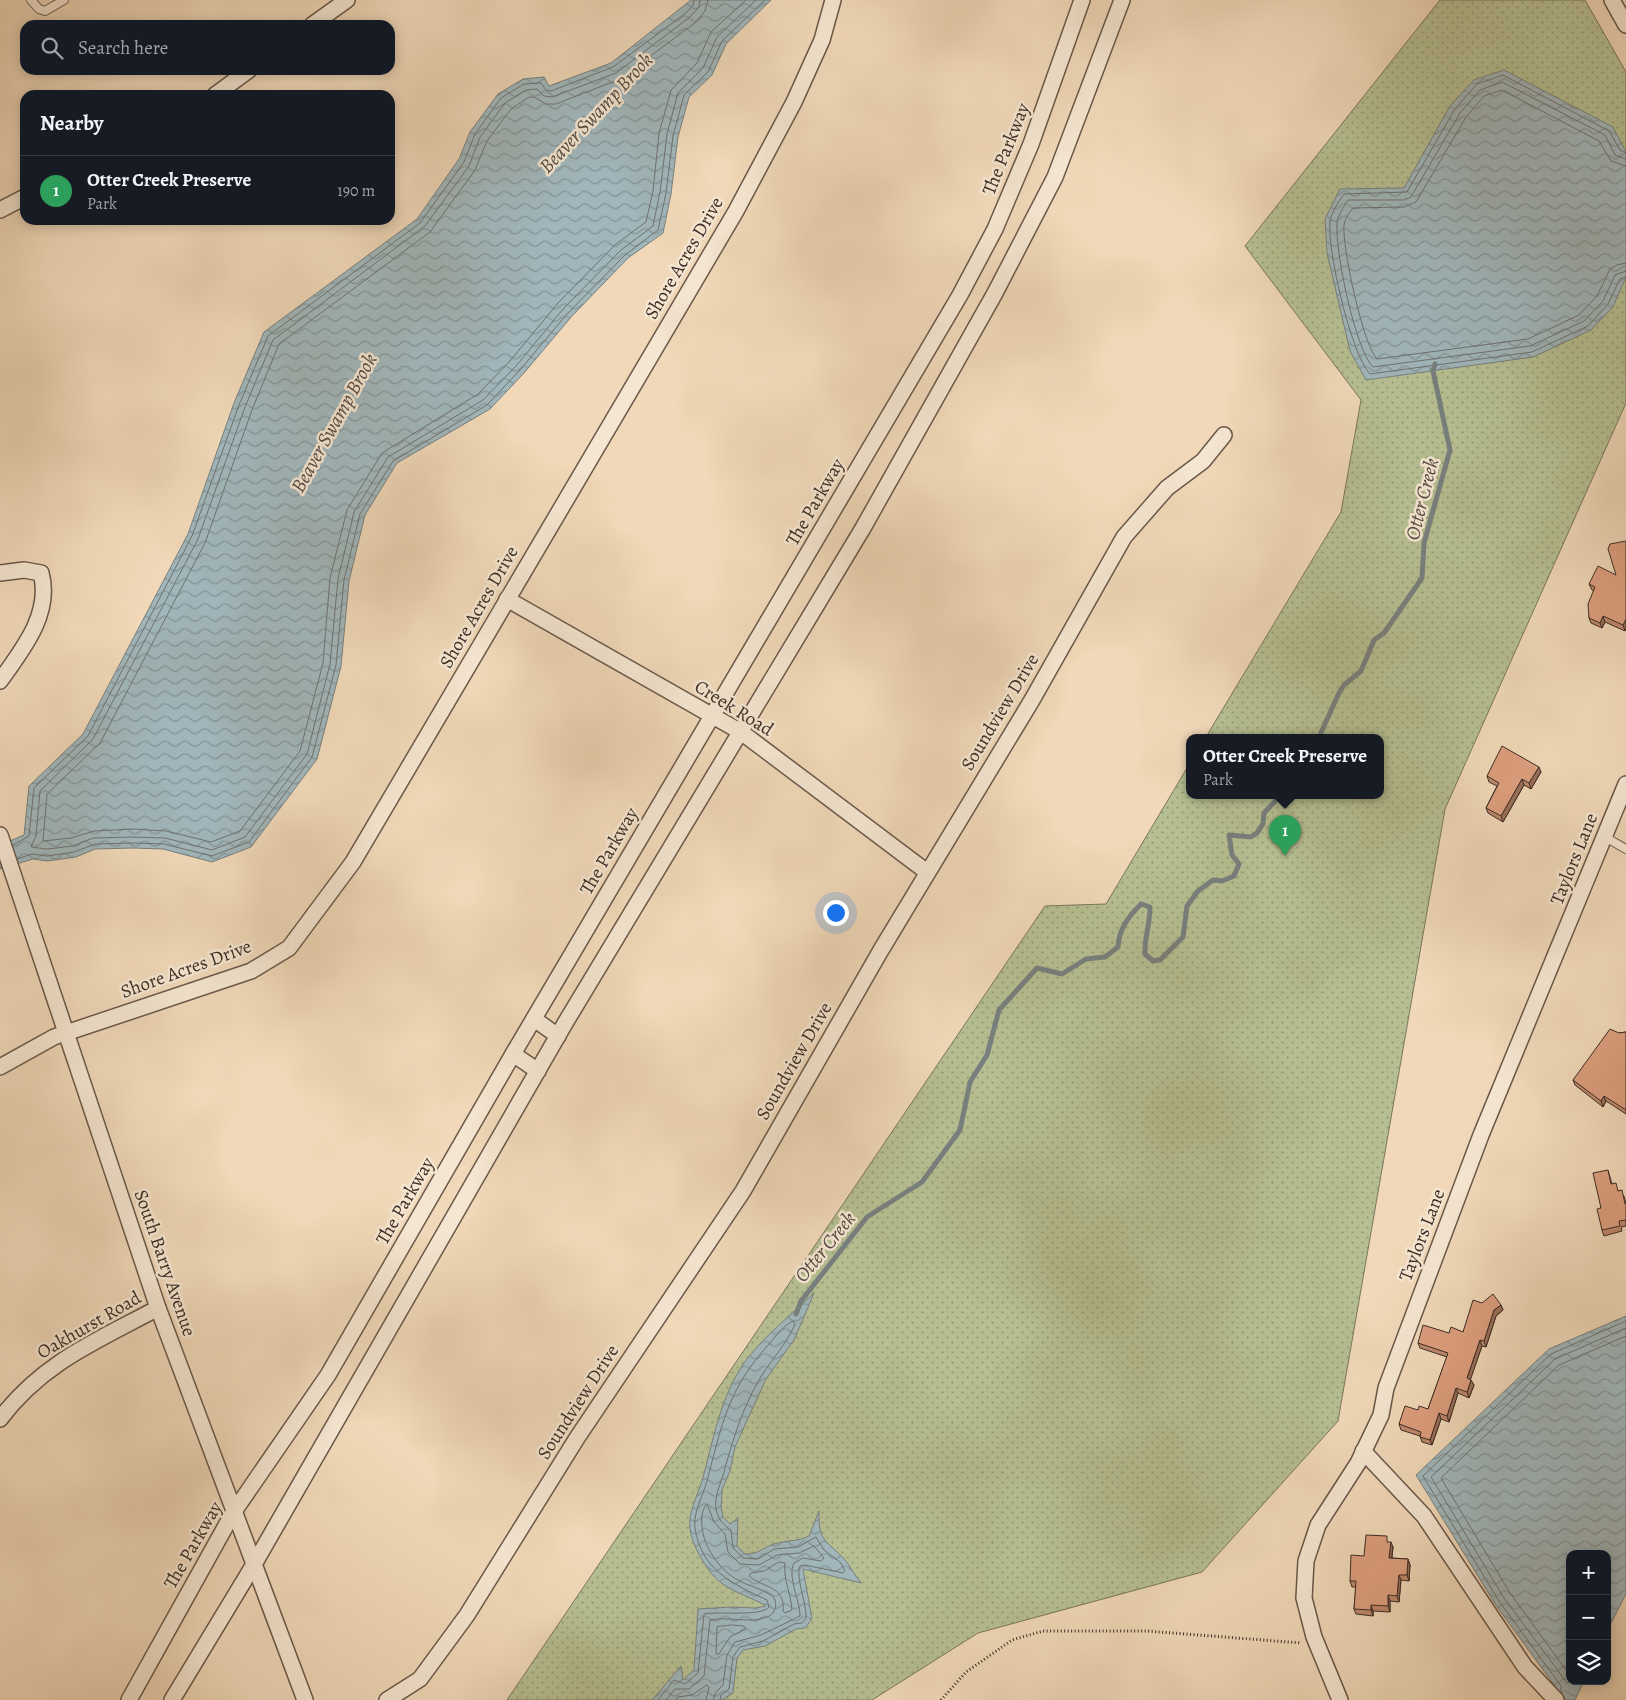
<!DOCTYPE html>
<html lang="en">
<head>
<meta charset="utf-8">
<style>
	body { margin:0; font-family:Alegreya,serif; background:#20242c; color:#f1f3f6 }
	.controls { position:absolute; right:15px; bottom:15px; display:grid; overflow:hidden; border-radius:10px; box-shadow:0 2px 12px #0003 }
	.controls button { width:45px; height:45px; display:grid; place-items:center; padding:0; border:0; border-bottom:1px solid #363941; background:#171b24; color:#f1f3f6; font:25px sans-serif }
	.you { position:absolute; left:835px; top:912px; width:18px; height:18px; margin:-12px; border:4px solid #fff; border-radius:50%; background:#1a73e8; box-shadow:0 0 0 8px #1a73e833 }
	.badge { display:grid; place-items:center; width:32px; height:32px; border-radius:50%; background:#c59692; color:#fff; font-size:16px; font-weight:700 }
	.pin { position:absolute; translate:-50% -41px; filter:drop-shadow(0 1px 2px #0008) }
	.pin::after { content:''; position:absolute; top:26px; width:18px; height:15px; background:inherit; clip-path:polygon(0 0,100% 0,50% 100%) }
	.popup { position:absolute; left:1186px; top:734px; width:198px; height:65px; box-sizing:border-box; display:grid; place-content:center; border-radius:10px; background:#171b24; filter:drop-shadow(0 1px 4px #0005); font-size:16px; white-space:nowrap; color:#9ea1a6 }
	.popup b { font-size:19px; color:#f1f3f6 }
	.popup::after { content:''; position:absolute; left:50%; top:100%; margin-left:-10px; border:10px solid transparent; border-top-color:#171b24 }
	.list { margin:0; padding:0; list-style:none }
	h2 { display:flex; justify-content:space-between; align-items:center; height:65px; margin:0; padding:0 20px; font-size:21px }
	h2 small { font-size:16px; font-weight:400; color:#9ea1a6 }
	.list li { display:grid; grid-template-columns:32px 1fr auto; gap:15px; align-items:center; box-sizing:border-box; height:70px; padding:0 20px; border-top:1px solid #363941 }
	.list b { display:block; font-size:19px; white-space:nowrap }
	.list p { margin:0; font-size:16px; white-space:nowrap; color:#9ea1a6 }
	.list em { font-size:16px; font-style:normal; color:#9ea1a6 }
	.icon { flex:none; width:28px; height:28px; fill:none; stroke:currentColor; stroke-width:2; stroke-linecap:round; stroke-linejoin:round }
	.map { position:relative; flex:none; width:1626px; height:1700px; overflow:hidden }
	.search { position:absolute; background:#171b24; box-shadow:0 2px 12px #0003; left:20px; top:20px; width:375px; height:55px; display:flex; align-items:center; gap:12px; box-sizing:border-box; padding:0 18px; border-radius:15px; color:#9ea1a6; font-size:19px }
	.panel { position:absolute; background:#171b24; box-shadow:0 2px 12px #0003; left:20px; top:90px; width:375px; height:135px; border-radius:15px }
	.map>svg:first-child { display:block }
	.park { fill:url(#park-dots); stroke:#7a765c }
	.water { fill:url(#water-waves); stroke:#78807f }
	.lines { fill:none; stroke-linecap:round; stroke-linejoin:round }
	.shore { stroke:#6e7270; stroke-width:1 }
	.stream { stroke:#78807f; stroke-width:5 }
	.lane-casing { stroke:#6a584a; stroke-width:10 }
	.street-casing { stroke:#6a584a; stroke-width:18 }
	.path { stroke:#3d2e26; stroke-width:3; stroke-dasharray:1 2.5; stroke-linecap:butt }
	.lane { stroke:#f5e6d1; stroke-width:8 }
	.street { stroke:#f5e6d1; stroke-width:15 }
	.wall { fill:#bd886c; stroke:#3d2e26 }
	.shaded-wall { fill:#9a6f58; stroke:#3d2e26 }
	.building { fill:#dc9e7e; stroke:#3d2e26 }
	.labels { text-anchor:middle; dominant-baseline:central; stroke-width:5; stroke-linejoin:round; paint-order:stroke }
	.street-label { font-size:19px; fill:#3d2e26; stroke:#f5e6d1 }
	.water-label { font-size:20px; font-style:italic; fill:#514944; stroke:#f5e6d1 }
</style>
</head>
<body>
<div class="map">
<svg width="1626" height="1700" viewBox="0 0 1626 1700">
	<defs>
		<pattern id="park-dots" width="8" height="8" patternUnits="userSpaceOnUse" patternTransform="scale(1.25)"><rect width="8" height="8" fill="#b6bf92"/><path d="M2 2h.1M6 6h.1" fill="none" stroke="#959c77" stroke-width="1.8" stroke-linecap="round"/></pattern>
		<pattern id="water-waves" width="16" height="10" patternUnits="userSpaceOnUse" patternTransform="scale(1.25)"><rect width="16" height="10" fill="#a0b6bb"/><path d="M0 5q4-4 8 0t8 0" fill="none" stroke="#849498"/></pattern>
	</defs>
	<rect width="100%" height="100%" fill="#f0d8b8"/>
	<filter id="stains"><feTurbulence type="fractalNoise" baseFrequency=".004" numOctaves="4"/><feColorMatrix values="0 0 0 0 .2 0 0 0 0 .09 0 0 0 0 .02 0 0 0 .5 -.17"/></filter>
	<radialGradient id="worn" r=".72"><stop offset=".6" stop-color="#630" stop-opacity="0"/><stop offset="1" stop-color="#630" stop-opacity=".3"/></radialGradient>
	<!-- park -->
	<path class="park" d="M1440 0H1585L1626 72V403L1445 809 1338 1421 1202 1572 978 1633 872 1700H507L1045 906 1106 904 1190 763V795H1380V737H1206L1341 512 1361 400 1245 246Z"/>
	<!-- water -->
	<g class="water">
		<path d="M691 0H771L726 44 712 75 689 97 678 137 671 194 663 233 628 258 572 316 524 373 490 409 397 463 365 515 349 581 341 666 317 759 251 847 212 862 163 849 133 848 95 849 76 857 47 861 33 859 0 869V845L24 835 29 786 83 734 188 534 234 403 264 332 417 219 459 159 470 132 498 94 523 79 544 77 549 86 611 63Z"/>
		<path d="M1504 70 1613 127 1626 152V277L1613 307 1591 330 1533 357 1366 380 1350 351 1327 253 1325 219 1340 189 1404 188 1450 106 1474 80Z"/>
		<path d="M814 1293 794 1340 766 1379 735 1447 730 1471 722 1490 721 1507 723 1517 730 1524 738 1518 737 1546 745 1554C760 1554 762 1548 774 1544 787 1540 797 1542 809 1536L819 1511C818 1543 827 1540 845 1560 851 1567 855 1576 861 1583L803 1569 812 1619 805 1628 796 1629 765 1646 743 1650 737 1658 733 1693 722 1700H652L681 1666 683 1680 694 1670 698 1609 731 1607 756 1608 766 1606C748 1595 725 1591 711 1573 702 1561 692 1544 690 1529 688 1512 697 1497 702 1481 713 1441 720 1398 744 1363 763 1337 791 1315 814 1293Z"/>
		<path d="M1626 1316V1594L1607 1631V1554H1570V1681H1584L1575 1700H1553L1557 1689 1495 1604 1416 1475 1549 1349Z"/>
	</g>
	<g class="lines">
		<!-- shore -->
		<g class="shore">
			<path d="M700 0 699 7 690 17 616 73 552 97 544 96 537 89 526 90 505 103 480 137 469 166 425 226 273 340 245 407 198 539 93 739 40 791 36 836 31 847 47 849 73 846 93 838 133 837 165 838 212 850 245 837 307 754 330 664 338 579 354 512 388 457 483 400 516 366 564 308 621 250 653 226 660 192 667 134 678 93 703 68 717 37 756 0"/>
			<path d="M708 0 705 11 696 22 620 79 556 104H546L534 97H529L511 109 487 141 475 170 430 232 279 344 252 410 205 543 100 743 47 794 43 841 71 838 94 831 133 829 166 831 211 842 240 831 300 751 323 663 330 578 347 510 382 453 478 394 510 361 558 303 616 244 646 222 653 191 659 133 671 90 697 63 711 32 746 0"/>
			<path d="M1626 153 1620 150 1609 131 1503 75 1477 84 1455 109 1407 192 1344 194C1339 201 1331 213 1330 222 1327 250 1351 354 1370 374L1532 352 1588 326 1608 304 1620 279 1626 277"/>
			<path d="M1626 159 1615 155 1605 135 1502 82 1480 90 1460 113 1411 197 1404 200H1348C1344 206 1337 217 1337 224 1335 251 1355 349 1373 367L1530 346 1584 321 1603 301 1615 275 1626 271"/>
			<path d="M1626 166 1611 161 1599 141 1502 90 1484 96 1466 117 1416 202 1404 207 1353 208C1349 212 1345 219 1344 225 1342 247 1363 345 1377 359L1528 339 1579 315 1597 296 1610 269 1617 265 1626 263"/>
			<path d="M13 845 29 836 34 788 88 736 192 536 239 405 268 336 420 223 464 162 475 134 501 98 524 84 541 83 546 90 551 91 613 67 686 13 693 5 694 0"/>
			<path d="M17 859 32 854 47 856 74 852 95 844 133 843 164 844 212 856 249 842 312 757 336 665 344 580 360 514 393 461 487 405 520 370 568 313 625 255 658 230 666 193 673 136 684 95 708 72 722 41 765 0"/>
			<path d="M779 1562 785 1563C783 1579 791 1594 792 1610L785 1613 783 1611C786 1586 763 1588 749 1576L751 1573 764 1571Z"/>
			<path d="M732 1625 744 1626 746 1629 730 1637 719 1654H716L717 1627Z"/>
			<path d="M1570 1669 1566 1670 1510 1593 1441 1478 1559 1365 1626 1336"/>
			<path d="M1571 1681 1567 1683 1504 1598 1431 1477 1555 1359 1626 1328"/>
			<path d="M1561 1693V1686L1499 1601 1423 1476 1551 1354 1626 1321"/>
			<path d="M658 1700 674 1680 685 1684 698 1673 704 1614C719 1611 761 1617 769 1607L767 1600C733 1584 701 1570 695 1528 693 1512 703 1496 707 1481 722 1424 728 1389 769 1344 776 1336 784 1325 793 1321L795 1324C787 1343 773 1358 762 1375 744 1404 734 1436 725 1468 722 1482 714 1494 716 1509 718 1519 723 1525 731 1530L733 1548 743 1558 758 1559 774 1549 798 1547 816 1537 824 1550 841 1563 845 1571 843 1573 805 1565 800 1566C795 1575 807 1605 806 1618L802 1623 794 1624 763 1641 740 1647 733 1657 729 1689 721 1695 720 1700"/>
			<path d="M666 1700 675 1689H689L704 1676 710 1620C728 1616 750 1624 767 1617 776 1614 779 1601 771 1595 761 1588 747 1586 736 1579 719 1569 703 1546 702 1526 701 1518 702 1509 707 1504L714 1522 725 1534 728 1552 740 1564 759 1565 777 1555 799 1553 814 1546 824 1558 821 1561 803 1558 794 1563C787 1577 800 1600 800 1616L761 1635 735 1642 727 1655 723 1685 716 1692 713 1700"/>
			<path d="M676 1700 678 1697 692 1695 707 1685 709 1687 706 1700"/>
		</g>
		<!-- stream -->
		<g class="stream">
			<path d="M1319 737 1339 693 1344 685 1361 671 1374 640 1384 633 1422 578 1424 543 1450 450 1433 371 1435 364"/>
			<path d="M796 1314 801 1301 867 1217 922 1182 960 1130 970 1082 987 1055 999 1010 1037 968 1062 974 1086 959 1105 957 1118 947C1119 929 1128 917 1141 904L1150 907C1150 925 1144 939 1145 954L1153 961 1160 960 1183 937 1187 906 1198 891 1213 880 1222 881 1234 876 1239 864 1232 855 1229 835 1251 837 1257 833 1263 824 1264 813 1281 795"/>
		</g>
		<!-- lane casing -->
		<g class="lane-casing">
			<g id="lane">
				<path d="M31 0 39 9 45 11 64 0"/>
				<path d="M1605 837 1626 849"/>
			</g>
		</g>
		<!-- street casing -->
		<g class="street-casing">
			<g id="street">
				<path d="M1612 0 1626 25"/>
				<path d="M312 25 347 0"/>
				<path d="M215 95 249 70"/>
				<path d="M0 210 25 197"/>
				<path d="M0 573 24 570 41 573C52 613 23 649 0 681"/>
				<path d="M507 599 741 732 927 872"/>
				<path d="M0 835 158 1308 305 1700"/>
				<path d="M534 1019 558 1036"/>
				<path d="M513 1054 538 1071"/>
				<path d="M0 1067 54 1037 251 971 289 948 353 862 736 211 794 102 822 40 833 0"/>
				<path d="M0 1419C43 1362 97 1341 158 1308"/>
				<path d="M1363 1451 1424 1516 1525 1667 1556 1700"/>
				<path d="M129 1700 233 1513 328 1375 513 1054 960 295 995 229 1031 144 1082 0"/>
				<path d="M172 1700 253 1566 564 1025 863 528 995 293 1055 177 1122 0"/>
				<path d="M387 1700 420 1679 467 1615 577 1438 743 1191 881 950 1032 700 1124 537 1167 488 1203 461 1224 435"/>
				<path d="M1340 1700 1314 1637 1304 1598 1306 1561 1318 1525 1358 1463 1381 1415 1386 1388 1481 1135 1626 784"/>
			</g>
		</g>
		<!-- path -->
		<path class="path" d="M941 1700 966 1672 1012 1640 1043 1631H1147L1301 1643"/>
		<!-- lane -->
		<use href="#lane" class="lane"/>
		<!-- street -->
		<use href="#street" class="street"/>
	</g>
	<!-- wall -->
	<g class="wall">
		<path d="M1626 541V629L1625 631 1605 622 1602 628 1591 623 1589 618 1594 591 1592 590 1589 584 1616 575Z"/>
		<path d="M1541 772 1531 789 1524 785 1503 822 1488 813 1486 808 1497 786 1489 782 1487 776Z"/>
		<path d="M1626 1032V1114L1606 1101 1603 1107 1575 1085 1573 1080 1619 1033Z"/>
		<path d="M1608 1170 1612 1184 1624 1196 1626 1203V1226L1621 1227 1622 1231 1604 1236 1602 1230 1601 1208Z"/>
		<path d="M1482 1303 1501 1305 1503 1310 1496 1316 1486 1347 1482 1346 1470 1379 1474 1385 1469 1398 1458 1393 1449 1422 1441 1419 1432 1445 1422 1442 1420 1436 1401 1430 1399 1424 1418 1410 1428 1409 1447 1357 1420 1348 1418 1343 1449 1333 1463 1332Z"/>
		<path d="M1389 1542 1393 1547 1392 1558 1408 1559 1410 1565 1409 1581 1401 1580 1399 1602 1390 1601V1612L1373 1611V1616L1356 1614 1354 1609 1356 1587H1352L1350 1581 1364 1556Z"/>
	</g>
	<!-- shaded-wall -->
	<g class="shaded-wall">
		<path d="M1603 616 1605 622 1602 628 1600 623Z"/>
		<path d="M1626 619V629L1625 631 1623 625Z"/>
		<path d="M1539 767 1541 772 1531 789 1529 783Z"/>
		<path d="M1522 779 1524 785 1503 822 1501 816Z"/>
		<path d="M1604 1096 1606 1101 1603 1107 1601 1101Z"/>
		<path d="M1501 1305 1503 1310 1496 1316 1486 1347 1484 1341 1494 1310Z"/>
		<path d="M1480 1340 1482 1346 1469 1384 1467 1378Z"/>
		<path d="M1471 1380 1474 1385 1469 1398 1467 1392Z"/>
		<path d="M1456 1388 1458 1393 1449 1422 1447 1416Z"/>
		<path d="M1439 1413 1441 1419 1432 1445 1430 1440Z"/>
		<path d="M1391 1542 1393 1547 1391 1563 1389 1558Z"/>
		<path d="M1408 1559 1410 1565 1409 1581 1407 1575Z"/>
		<path d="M1399 1575 1401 1580 1399 1602 1397 1596Z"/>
		<path d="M1388 1595 1390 1601V1612L1388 1606Z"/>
		<path d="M1371 1605 1373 1611V1616L1371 1610Z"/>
	</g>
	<!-- building -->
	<g class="building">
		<path d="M1626 541V619L1623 625 1603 616 1600 623 1589 618 1588 604 1595 587 1589 584 1598 566 1616 575 1608 549 1610 544Z"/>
		<path d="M1502 746 1539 767 1529 783 1522 779 1501 816 1486 808 1499 783 1487 776Z"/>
		<path d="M1610 1029 1619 1033 1626 1032V1110L1604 1096 1601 1101 1573 1080Z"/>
		<path d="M1608 1170 1611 1184 1616 1183 1618 1191 1622 1190 1625 1204 1626 1203V1220L1619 1221 1620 1226 1602 1230 1597 1209 1601 1208 1593 1173Z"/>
		<path d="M1493 1294 1501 1305 1494 1310 1484 1341 1480 1340 1467 1378 1471 1380 1467 1392 1456 1388 1447 1416 1439 1413 1430 1440 1420 1437 1421 1432 1399 1424 1405 1406 1418 1410 1419 1406 1428 1409 1448 1353 1418 1343 1423 1325 1449 1333 1451 1327 1463 1332 1473 1300 1482 1303Z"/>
		<path d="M1366 1535 1387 1536V1542H1391L1389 1558 1408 1559 1407 1575H1399L1397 1596 1388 1595V1606L1371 1605V1610L1354 1609 1356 1581H1350L1351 1555 1364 1556Z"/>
	</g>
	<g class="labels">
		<!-- street labels -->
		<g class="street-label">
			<text transform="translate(1006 149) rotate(-68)">The Parkway</text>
			<text transform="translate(684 258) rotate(-60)">Shore Acres Drive</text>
			<text transform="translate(815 502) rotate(-60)">The Parkway</text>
			<text transform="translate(479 607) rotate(-60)">Shore Acres Drive</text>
			<text transform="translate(734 708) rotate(32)">Creek Road</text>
			<text transform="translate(1000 712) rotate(-59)">Soundview Drive</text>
			<text transform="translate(609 851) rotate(-60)">The Parkway</text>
			<text transform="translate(1574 859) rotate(-68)">Taylors Lane</text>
			<text transform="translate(186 969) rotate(-20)">Shore Acres Drive</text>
			<text transform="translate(794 1061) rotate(-60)">Soundview Drive</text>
			<text transform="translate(405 1201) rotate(-60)">The Parkway</text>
			<text transform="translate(1422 1235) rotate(-69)">Taylors Lane</text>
			<text transform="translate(165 1263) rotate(71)">South Barry Avenue</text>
			<text transform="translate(89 1325) rotate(-30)">Oakhurst Road</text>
			<text transform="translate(578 1402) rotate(-57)">Soundview Drive</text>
			<text transform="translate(193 1545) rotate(-60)">The Parkway</text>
		</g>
		<!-- water labels -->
		<g class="water-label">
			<text transform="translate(596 113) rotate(-47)">Beaver Swamp Brook</text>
			<text transform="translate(334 423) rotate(-61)">Beaver Swamp Brook</text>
			<text transform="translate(1422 499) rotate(-76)">Otter Creek</text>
			<text transform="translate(825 1247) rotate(-51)">Otter Creek</text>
		</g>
	</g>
	<rect width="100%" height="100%" filter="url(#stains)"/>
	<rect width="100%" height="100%" fill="url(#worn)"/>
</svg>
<div class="controls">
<button>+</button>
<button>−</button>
<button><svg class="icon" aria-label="layers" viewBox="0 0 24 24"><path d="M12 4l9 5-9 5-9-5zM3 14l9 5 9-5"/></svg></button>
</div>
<div class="you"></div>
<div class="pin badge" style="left:1285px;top:856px;background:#2e9e5b">1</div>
<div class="popup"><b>Otter Creek Preserve</b>Park</div>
<div class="search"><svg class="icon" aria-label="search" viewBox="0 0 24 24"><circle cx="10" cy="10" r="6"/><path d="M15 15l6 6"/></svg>Search here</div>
<section class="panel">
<h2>Nearby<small></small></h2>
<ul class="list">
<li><span class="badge" style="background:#2e9e5b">1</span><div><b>Otter Creek Preserve</b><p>Park</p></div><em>190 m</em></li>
</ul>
</section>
</div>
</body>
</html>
